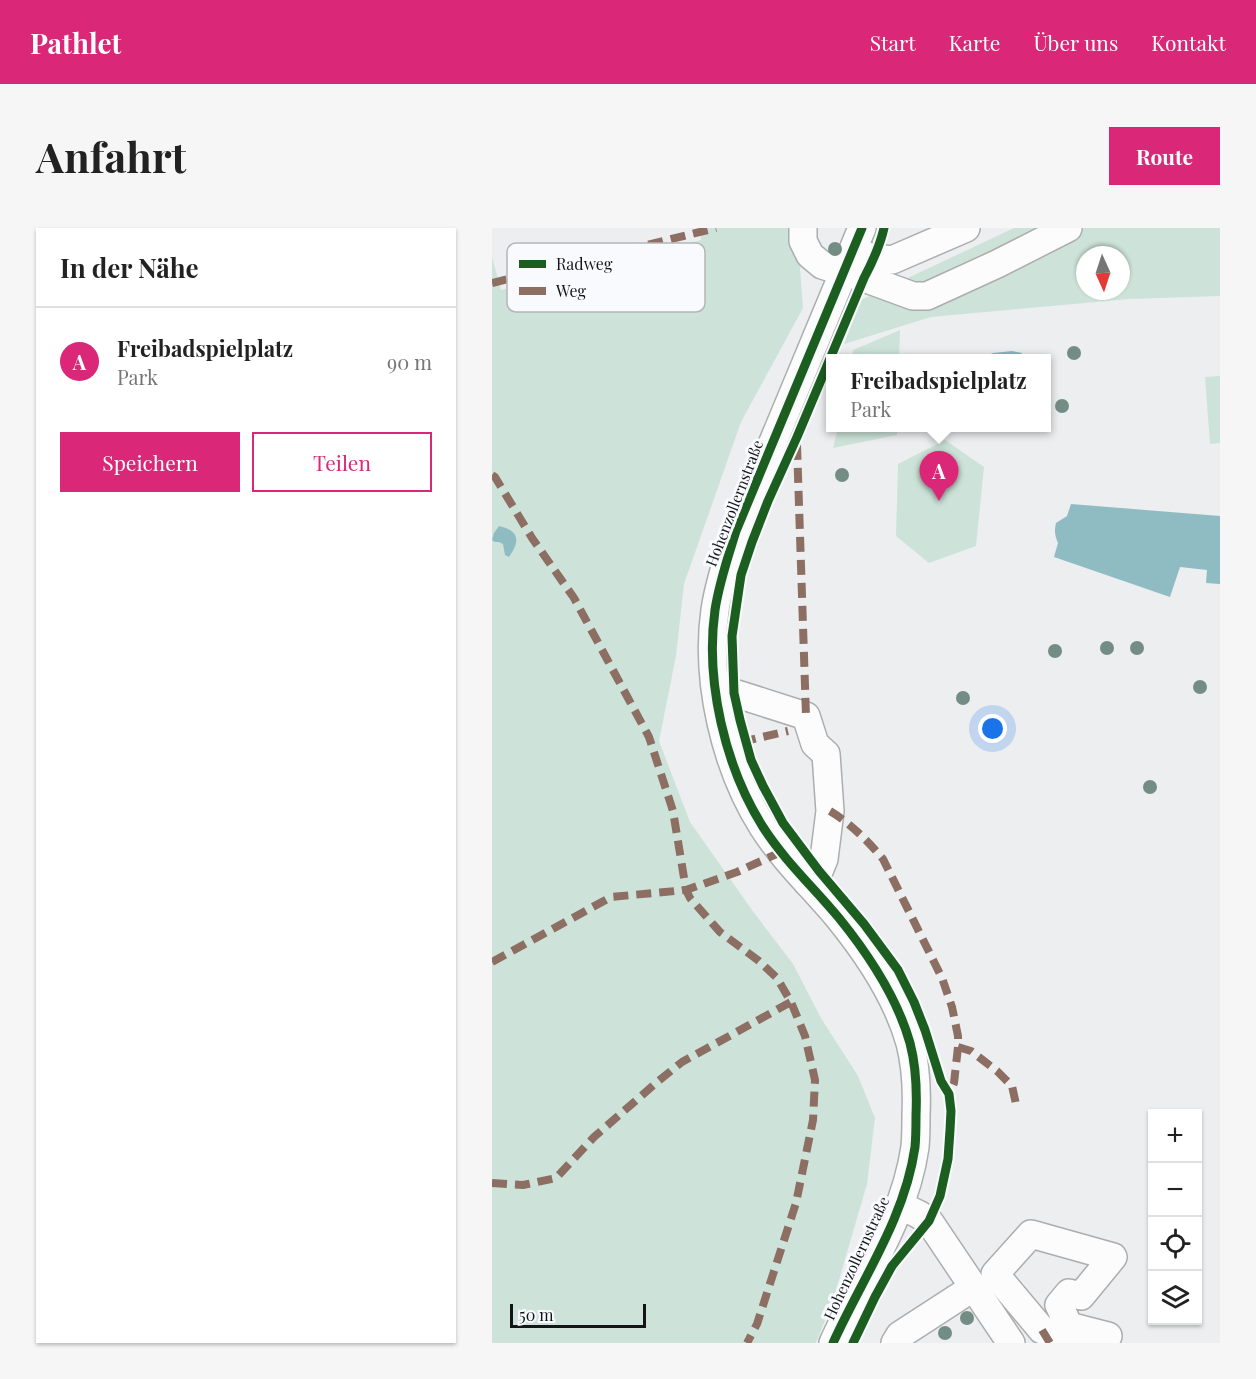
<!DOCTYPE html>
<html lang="de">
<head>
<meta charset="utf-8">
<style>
	body { margin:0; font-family:"Playfair Display",serif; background:#f6f6f6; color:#222 }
	.controls { position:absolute; right:18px; bottom:18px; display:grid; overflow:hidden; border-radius:0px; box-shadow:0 2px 4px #0004 }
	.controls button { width:54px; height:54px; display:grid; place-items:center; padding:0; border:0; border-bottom:2px solid #e0e0e0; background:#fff; color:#222; font:30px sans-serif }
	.compass { position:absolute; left:584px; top:18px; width:54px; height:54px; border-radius:50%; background:#fff; box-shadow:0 2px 4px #0004; rotate:177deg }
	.scale { position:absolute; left:18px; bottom:15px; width:136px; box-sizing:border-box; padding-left:6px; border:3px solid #141516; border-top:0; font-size:16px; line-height:21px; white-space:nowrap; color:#141516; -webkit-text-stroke:4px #f8fafe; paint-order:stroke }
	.you { position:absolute; left:501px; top:501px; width:21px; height:21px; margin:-15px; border:4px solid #fff; border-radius:50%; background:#1a73e8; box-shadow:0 0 0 9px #1a73e833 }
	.badge { display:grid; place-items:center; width:39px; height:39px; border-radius:50%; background:#db2777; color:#fff; font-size:20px; font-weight:700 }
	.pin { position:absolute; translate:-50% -50px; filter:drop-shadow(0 2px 3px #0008) }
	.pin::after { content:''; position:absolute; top:32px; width:21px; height:18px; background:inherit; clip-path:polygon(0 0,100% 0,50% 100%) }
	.popup { position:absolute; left:334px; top:126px; width:225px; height:78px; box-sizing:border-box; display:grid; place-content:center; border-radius:0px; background:#fff; filter:drop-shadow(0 2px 4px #0005); font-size:20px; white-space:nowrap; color:#767676 }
	.popup b { font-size:22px; color:#222 }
	.popup::after { content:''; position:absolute; left:50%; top:100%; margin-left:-12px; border:12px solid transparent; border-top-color:#fff }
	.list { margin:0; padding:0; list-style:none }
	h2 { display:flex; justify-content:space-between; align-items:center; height:78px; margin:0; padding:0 24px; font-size:26px }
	h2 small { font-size:20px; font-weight:400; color:#767676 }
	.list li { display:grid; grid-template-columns:39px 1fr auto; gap:18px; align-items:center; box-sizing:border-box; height:108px; padding:0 24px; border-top:2px solid #e0e0e0 }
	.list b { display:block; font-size:22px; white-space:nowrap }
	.list p { margin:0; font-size:20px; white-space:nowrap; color:#767676 }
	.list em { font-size:20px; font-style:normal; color:#767676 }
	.actions { display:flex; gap:12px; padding:18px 24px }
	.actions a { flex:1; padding:14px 0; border:2px solid #db2777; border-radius:0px; text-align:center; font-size:21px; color:#db2777 }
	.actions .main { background:#db2777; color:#fff }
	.icon { flex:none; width:33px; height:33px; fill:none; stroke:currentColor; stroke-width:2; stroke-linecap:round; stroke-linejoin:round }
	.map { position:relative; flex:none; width:728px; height:1115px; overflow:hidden; border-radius:0px }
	header { display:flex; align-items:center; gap:36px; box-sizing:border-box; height:84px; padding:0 30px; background:#db2777; color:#fff }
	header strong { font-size:28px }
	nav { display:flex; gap:33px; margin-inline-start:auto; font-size:21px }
	.intro { display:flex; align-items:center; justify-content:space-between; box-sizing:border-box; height:144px; padding:0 36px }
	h1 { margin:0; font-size:42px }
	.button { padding:15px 27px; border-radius:0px; background:#db2777; color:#fff; font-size:21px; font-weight:700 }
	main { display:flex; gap:36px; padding:0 36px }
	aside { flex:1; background:#fff; border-radius:0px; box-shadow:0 2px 4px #0004 }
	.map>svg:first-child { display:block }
	.green { fill:#cde3d9; fill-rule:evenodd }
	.water { fill:#8fbcc3 }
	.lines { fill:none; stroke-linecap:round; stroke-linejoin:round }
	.minor-casing { stroke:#acadaf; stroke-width:30 }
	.minor { stroke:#fcfcfd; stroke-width:27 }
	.quiet { stroke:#8d6e63; stroke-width:8; stroke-dasharray:15 8; stroke-linecap:butt }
	.cycleway-casing { stroke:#f8fafe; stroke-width:13 }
	.cycleway { stroke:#1b5e20; stroke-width:9 }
	.tree { fill:#748d84 }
	.labels { text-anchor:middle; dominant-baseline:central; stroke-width:6; stroke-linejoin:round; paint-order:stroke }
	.street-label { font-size:15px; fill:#141516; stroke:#f8fafe }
	.key { fill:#f8fafe; stroke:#b4b5b8; stroke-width:1.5 }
	.key-label { font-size:16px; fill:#141516 }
</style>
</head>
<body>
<header>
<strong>Pathlet</strong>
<nav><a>Start</a><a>Karte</a><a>Über uns</a><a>Kontakt</a></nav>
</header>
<div class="intro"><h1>Anfahrt</h1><a class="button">Route</a></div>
<main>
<aside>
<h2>In der Nähe<small></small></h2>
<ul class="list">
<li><span class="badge">A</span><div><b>Freibadspielplatz</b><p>Park</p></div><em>90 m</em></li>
</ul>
<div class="actions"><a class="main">Speichern</a><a>Teilen</a></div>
</aside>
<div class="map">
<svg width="728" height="1115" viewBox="0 0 728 1115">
	<rect width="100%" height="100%" fill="#eceef0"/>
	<!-- green -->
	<g class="green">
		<path d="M208 0H305L311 80 249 194 192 356 184 428 167 513 198 594 260 682 301 736 329 790 366 848 383 890 375 956 342 1069 324 1115H0V29L9 62 209 12Z"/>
		<path d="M522 0H728V68L637 71 439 89 352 116 369 72ZM593 27H629V63H593Z"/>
		<path d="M408 102 407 130H360L361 122Z"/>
		<path d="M728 148V215L718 216 713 149Z"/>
		<path d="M346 200H405V207L341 220Z"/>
		<path d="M453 212 492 239 484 318 437 335 404 308 406 236Z"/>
	</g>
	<!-- water -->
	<g class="water">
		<path d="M520 123 530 125 528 130H491L501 125Z"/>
		<path d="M579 276 728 288V356L714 355 715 342 688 339 678 369 562 329 566 315C563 308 562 303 564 295L575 288Z"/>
		<path d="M7 298C28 303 28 313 17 329L13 327 11 316 7 314H3L0 312 2 305Z"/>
	</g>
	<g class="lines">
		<!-- minor casing -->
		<g class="minor-casing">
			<g id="minor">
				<path d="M311 0V13L318 27 330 37 372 50 421 68H435L505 36 576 0"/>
				<path d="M361 24 383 30 400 32 474 0"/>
				<path d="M224 463 242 465 314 488 323 516 334 526 338 583 332 631 327 643 316 655"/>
				<path d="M407 977 426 986 437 993 519 1115"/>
				<path d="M539 1006 621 1029 589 1068 577 1065 567 1077 577 1098 616 1108 612 1115 550 1102 503 1046Z"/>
				<path d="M341 1115C370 1051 413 990 423 919 424 909 424 898 424 887 425 864 424 838 418 815 405 769 377 727 347 690 322 660 292 632 271 599 233 539 213 453 223 382 227 355 236 329 244 303L370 0"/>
				<path d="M403 1115 408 1107 482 1059"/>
			</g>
		</g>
		<!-- minor -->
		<use href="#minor" class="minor"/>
		<!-- quiet -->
		<g class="quiet">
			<path d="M0 55 224 0"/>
			<path d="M305 217 314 488"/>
			<path d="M0 247 3 249 40 310 82 370 157 509 181 583 194 662 198 670 228 704 267 733 285 750 299 774 313 808 323 852 321 892 304 975 265 1096 255 1115"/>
			<path d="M249 514 296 503"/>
			<path d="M338 583C358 595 376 613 391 631L450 750 460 779 466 808V819L462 855 457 866"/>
			<path d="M0 734 119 669 194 662 245 644 289 624"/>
			<path d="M466 819 479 823 505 843 520 858 524 876"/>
			<path d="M0 955 31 957 64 950 102 909 164 855 190 834 299 774"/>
			<path d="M550 1102 558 1115"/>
		</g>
		<!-- cycleway casing -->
		<g class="cycleway-casing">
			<g id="cycleway">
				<path d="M341 1115C370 1051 413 990 423 919 424 909 424 898 424 887 425 864 424 838 418 815 405 769 377 727 347 690 322 660 292 632 271 599 233 539 213 453 223 382 227 355 236 329 244 303L370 0"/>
				<path d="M361 1115 383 1069 400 1038 437 993 448 968 456 931 458 902 459 883 457 866 449 853 433 802 422 774 406 742 372 696 327 643 291 595 271 558 259 532 248 492 242 465 240 408 249 347 260 314 276 273 305 209 372 50C381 33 388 18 392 0"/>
			</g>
		</g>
		<!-- cycleway -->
		<use href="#cycleway" class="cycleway"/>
	</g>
	<!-- trees -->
	<g class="tree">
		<circle cx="343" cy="21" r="7"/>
		<circle cx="582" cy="125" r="7"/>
		<circle cx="570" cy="178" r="7"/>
		<circle cx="350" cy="247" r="7"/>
		<circle cx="615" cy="420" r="7"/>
		<circle cx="645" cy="420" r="7"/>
		<circle cx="563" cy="423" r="7"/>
		<circle cx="708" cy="459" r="7"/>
		<circle cx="471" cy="470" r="7"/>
		<circle cx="658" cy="559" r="7"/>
		<circle cx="475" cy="1090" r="7"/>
		<circle cx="453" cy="1105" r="7"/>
	</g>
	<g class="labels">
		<!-- street labels -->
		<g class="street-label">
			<text transform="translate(242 275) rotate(-69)">Hohenzollernstraße</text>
			<text transform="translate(364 1030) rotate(-65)">Hohenzollernstraße</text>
		</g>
	</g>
	<!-- legend -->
	<rect x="15" y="15" width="198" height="69" rx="9" class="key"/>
	<rect x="27" y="32" width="27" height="8" fill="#1b5e20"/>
	<rect x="27" y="59" width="27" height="8" fill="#8d6e63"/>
	<g class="key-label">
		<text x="64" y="42">Radweg</text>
		<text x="64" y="69">Weg</text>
	</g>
</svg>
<div class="controls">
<button>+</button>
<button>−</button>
<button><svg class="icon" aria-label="locate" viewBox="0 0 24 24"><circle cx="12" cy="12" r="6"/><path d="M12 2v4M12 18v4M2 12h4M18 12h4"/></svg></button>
<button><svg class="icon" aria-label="layers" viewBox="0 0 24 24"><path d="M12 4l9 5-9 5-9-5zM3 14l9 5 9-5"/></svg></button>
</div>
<svg class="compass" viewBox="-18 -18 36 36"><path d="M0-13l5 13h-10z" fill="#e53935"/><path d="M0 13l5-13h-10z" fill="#767676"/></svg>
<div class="scale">50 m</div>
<div class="you"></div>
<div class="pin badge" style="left:447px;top:273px">A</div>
<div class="popup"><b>Freibadspielplatz</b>Park</div>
</div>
</main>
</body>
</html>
